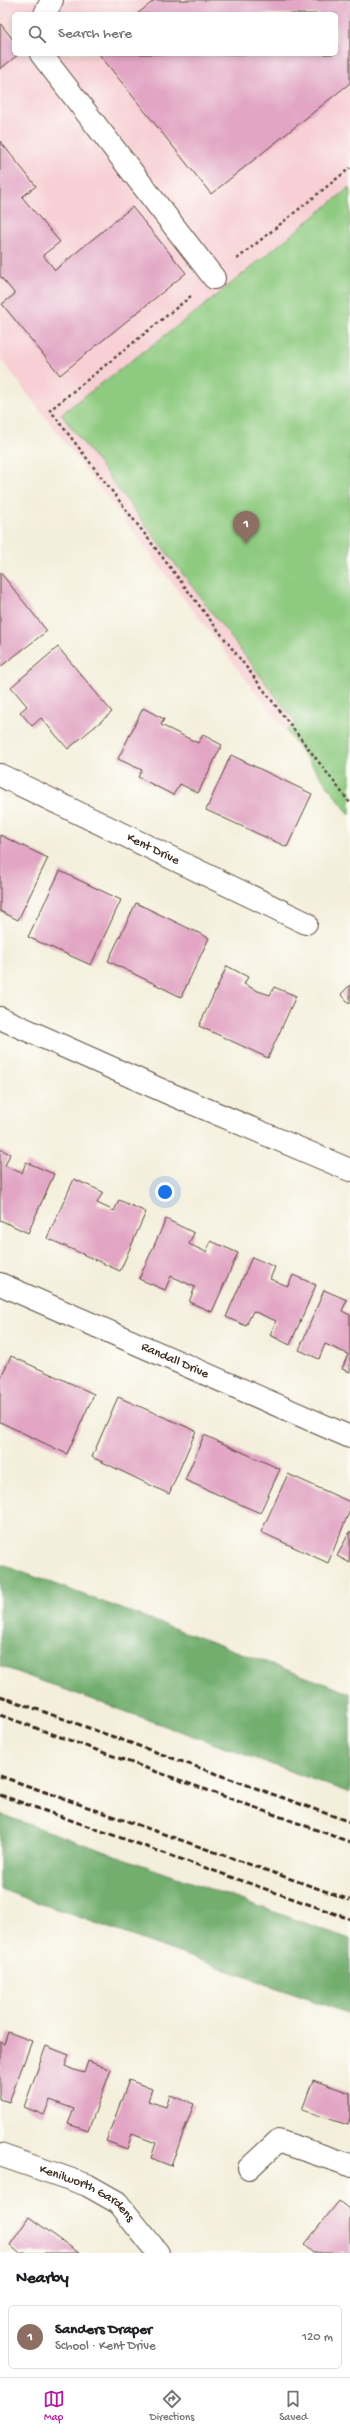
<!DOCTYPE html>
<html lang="en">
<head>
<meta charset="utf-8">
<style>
	body { margin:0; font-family:"Gochi Hand",sans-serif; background:#f2f2f2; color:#202124 }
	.you { position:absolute; left:165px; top:1192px; width:14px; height:14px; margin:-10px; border:3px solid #fff; border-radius:50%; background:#1a73e8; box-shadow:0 0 0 6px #1a73e833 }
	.badge { display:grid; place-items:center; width:26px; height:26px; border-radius:50%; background:#b5179e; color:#fff; font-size:13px; font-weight:700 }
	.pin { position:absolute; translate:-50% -33px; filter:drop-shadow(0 1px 2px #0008) }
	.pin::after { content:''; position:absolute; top:21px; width:14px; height:12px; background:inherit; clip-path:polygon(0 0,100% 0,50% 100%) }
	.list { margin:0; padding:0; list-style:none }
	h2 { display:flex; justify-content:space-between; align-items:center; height:52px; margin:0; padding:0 16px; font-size:17px }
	h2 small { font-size:13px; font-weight:400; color:#757577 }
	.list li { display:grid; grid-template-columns:26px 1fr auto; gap:12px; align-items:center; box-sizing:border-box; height:64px; margin:0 8px 8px; padding:0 8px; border:1px solid #e0e0e0; border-radius:6px }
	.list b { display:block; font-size:15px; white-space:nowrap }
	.list p { margin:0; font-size:13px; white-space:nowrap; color:#757577 }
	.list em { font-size:13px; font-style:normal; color:#757577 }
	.icon { flex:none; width:22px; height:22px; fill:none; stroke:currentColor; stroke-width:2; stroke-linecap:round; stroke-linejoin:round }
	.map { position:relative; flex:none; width:350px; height:2253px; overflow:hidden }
	.search { position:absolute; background:#fff; box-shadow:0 2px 6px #0003; left:12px; right:12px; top:12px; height:44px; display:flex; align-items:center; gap:10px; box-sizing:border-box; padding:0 14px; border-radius:6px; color:#757577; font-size:15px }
	.sheet { height:124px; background:#fff }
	nav { display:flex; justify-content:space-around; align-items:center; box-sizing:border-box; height:56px; border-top:1px solid #e0e0e0; background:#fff; font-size:11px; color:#757577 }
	nav a { display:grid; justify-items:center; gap:2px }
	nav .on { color:#b5179e }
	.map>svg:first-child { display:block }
	.built { fill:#f7cfd4; fill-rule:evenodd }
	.green { fill:#8eca80; stroke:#647a4f }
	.forest { fill:#72ae6e; stroke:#566c46 }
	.building { fill:#e2a6c4 }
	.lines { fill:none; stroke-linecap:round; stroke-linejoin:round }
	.minor-casing { stroke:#57483a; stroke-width:24 }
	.path { stroke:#57483a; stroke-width:2.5; stroke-dasharray:3 3; stroke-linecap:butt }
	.minor { stroke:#fff; stroke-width:22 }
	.rail { stroke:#3b2a1e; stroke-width:3; stroke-dasharray:6 3; stroke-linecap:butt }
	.labels { text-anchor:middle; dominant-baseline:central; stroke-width:4; stroke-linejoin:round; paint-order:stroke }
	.street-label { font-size:13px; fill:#3b2a1e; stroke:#fdfcf7 }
</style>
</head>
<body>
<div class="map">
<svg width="350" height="2253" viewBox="0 0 350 2253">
	<rect width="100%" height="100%" fill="#fdfcf7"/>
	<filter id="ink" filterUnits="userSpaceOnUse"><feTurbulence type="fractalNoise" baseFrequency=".025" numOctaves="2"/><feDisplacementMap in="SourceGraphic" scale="8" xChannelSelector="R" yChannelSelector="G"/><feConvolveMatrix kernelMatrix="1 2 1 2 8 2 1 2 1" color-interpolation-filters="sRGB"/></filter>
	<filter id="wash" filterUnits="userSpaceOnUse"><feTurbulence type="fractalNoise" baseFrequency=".012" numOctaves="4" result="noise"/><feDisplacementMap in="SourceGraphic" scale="16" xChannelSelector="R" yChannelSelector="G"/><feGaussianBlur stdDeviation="0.9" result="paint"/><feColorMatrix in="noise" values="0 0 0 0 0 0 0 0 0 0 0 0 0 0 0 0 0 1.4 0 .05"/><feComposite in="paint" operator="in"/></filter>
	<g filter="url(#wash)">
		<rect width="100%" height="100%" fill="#f4efdc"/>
		<!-- built -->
		<path class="built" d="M0 0H43L52 11 67 0H350V815L0 358ZM14 14H336V54H14Z"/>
		<!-- green -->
		<path class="green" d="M350 187V815L286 731 296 723 61 414 201 308Z"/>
		<!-- forest -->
		<g class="forest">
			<path d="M0 1564 350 1693V1793L0 1666Z"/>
			<path d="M0 1814 350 1939V2014L0 1889Z"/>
		</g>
		<g id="blocks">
			<!-- building -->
			<g class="building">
				<path d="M155 0H350V83L211 194 99 54H336V14H137Z"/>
				<path d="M0 23 14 41V54H19L0 69Z"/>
				<path d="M0 141 36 186 22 197 60 242 43 255 55 270 132 207 186 273 60 375 2 304 15 294 0 276Z"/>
				<path d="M0 572 47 631 0 667Z"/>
				<path d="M58 647 112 712 68 749 41 718 32 726 20 712 27 706 11 687Z"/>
				<path d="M143 708 164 719 161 725 198 743 203 735 222 745 198 793 180 784 173 795 138 777 142 770 118 759Z"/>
				<path d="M231 755 312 794 287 847 206 810Z"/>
				<path d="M0 835 48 858 18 920 0 911Z"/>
				<path d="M60 871 121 900 91 965 28 937Z"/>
				<path d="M136 903 209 938 181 997 108 961Z"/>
				<path d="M227 966 248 977 244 984 258 991 270 995 274 987 296 996 268 1058 199 1026Z"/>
				<path d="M350 985V1004L341 994Z"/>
				<path d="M0 1149 10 1154 5 1166 22 1173 26 1162 54 1174 28 1233 0 1220Z"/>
				<path d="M74 1179 103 1192 97 1203 114 1211 119 1200 146 1212 120 1271 47 1238Z"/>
				<path d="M166 1219 194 1233 189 1244 206 1252 211 1241 238 1253 212 1312 189 1302 195 1287 171 1276 165 1290 139 1279Z"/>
				<path d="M252 1257 275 1267 270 1279 288 1286 293 1275 316 1285 290 1345 270 1335 276 1321 253 1311 246 1326 226 1317Z"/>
				<path d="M324 1290 347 1300 342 1311 350 1315V1372L342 1369 348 1354 325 1344 319 1359 299 1350Z"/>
				<path d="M11 1356 94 1394 67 1454 0 1422V1379Z"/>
				<path d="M118 1397 196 1431 169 1494 92 1457Z"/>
				<path d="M204 1435 280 1469 260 1513 185 1480Z"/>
				<path d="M288 1474 350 1502V1510L328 1563 261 1532Z"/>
				<path d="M350 1531V1563L337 1556Z"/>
				<path d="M8 2032 32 2041 9 2102 0 2099V2042L4 2044Z"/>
				<path d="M46 2046 69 2055 65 2066 74 2070 84 2073 88 2061 111 2070 88 2131 68 2124 74 2109 50 2100 44 2115 24 2107Z"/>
				<path d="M129 2080 152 2089 148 2101 166 2107 170 2095 194 2104 171 2166 151 2158 156 2143 132 2134 127 2149 106 2141Z"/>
				<path d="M313 2080 350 2093V2119L348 2125 302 2110Z"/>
				<path d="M339 2201 350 2210V2253H313L304 2245Z"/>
				<path d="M29 2217 79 2253H19L10 2245Z"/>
			</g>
		</g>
	</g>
	<g filter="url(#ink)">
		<use href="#blocks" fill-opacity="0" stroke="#57483a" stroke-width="1"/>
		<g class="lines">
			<!-- minor casing -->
			<g class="minor-casing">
				<g id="minor">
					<path d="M45 14 52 0"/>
					<path d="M41 54 214 278"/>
					<path id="s1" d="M0 775 306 923"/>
					<path d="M0 1018 168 1093 350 1170"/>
					<path id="s2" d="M0 1284 350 1437"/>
					<path id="s3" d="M0 2155 87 2185 117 2202 158 2253"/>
					<path d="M249 2168 278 2141 350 2165"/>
				</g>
			</g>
			<!-- path -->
			<g class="path">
				<path d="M237 259 350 168"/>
				<path d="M191 296 50 410 350 803"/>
			</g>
			<!-- minor -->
			<use href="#minor" class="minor"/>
			<!-- rail -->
			<g class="rail">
				<path d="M0 1696 350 1822"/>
				<path d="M0 1715 350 1842"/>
				<path d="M0 1776 350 1900"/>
				<path d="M0 1795 350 1919"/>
			</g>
		</g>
	</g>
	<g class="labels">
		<!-- street labels -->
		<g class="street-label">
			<text stroke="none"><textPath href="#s1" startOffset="170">Kent Drive</textPath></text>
			<text stroke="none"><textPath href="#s2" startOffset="191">Randall Drive</textPath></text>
			<text stroke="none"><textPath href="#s3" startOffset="96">Kenilworth Gardens</textPath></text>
		</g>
	</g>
</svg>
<div class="you"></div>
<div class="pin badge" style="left:246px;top:544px;background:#8d6e63">1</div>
<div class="search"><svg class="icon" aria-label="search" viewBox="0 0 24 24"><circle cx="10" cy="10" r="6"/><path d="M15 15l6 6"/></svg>Search here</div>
</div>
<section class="sheet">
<h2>Nearby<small></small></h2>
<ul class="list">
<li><span class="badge" style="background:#8d6e63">1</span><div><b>Sanders Draper</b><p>School · Kent Drive</p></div><em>120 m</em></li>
</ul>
</section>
<nav>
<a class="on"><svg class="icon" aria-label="map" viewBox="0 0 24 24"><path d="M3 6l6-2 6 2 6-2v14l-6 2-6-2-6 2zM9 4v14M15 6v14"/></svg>Map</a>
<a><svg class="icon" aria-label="directions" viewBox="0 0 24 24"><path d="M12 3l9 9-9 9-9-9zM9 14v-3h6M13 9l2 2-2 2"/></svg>Directions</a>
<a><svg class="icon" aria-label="saved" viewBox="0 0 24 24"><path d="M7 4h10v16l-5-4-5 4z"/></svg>Saved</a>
</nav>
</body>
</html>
